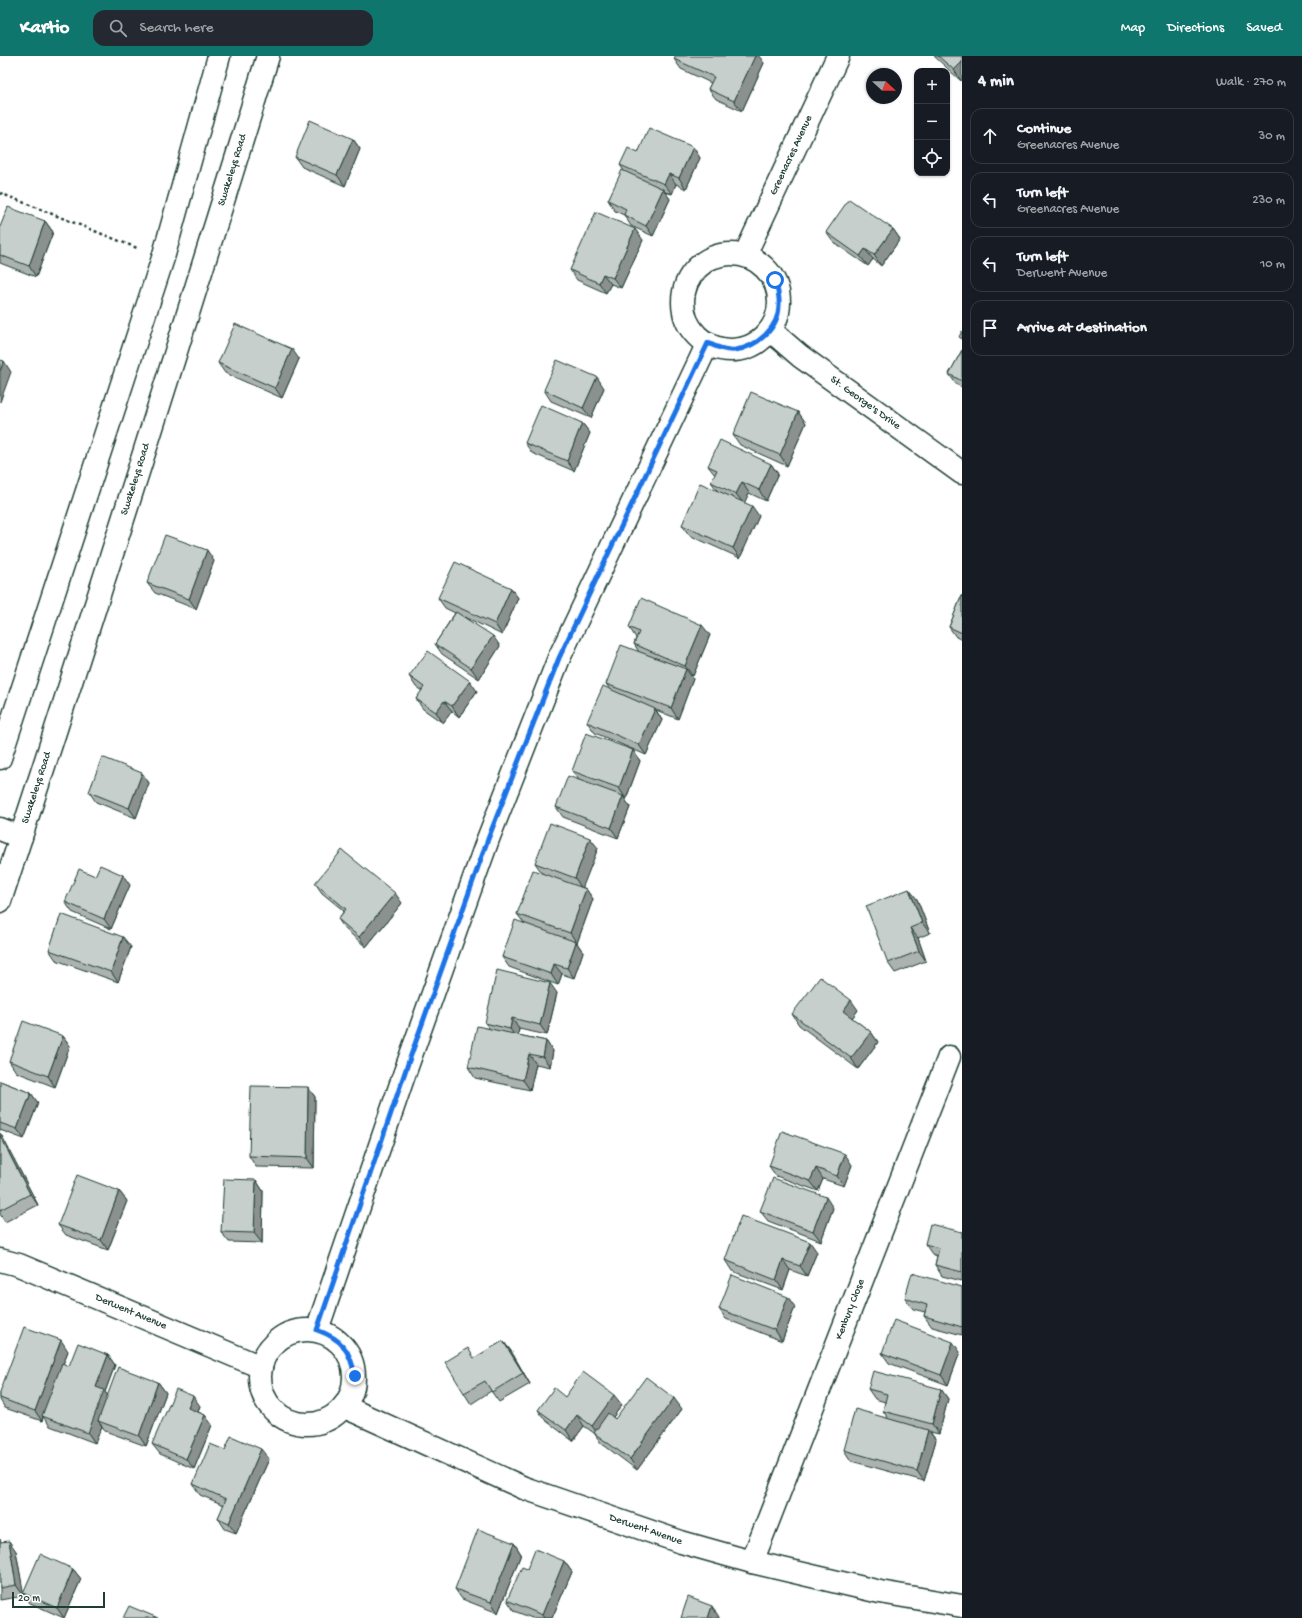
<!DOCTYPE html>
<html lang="en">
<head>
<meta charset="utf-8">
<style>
	body { margin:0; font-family:"Gochi Hand",sans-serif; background:#242831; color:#f1f3f6 }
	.controls { position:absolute; right:12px; top:12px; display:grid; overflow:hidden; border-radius:8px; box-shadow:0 1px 3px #0004 }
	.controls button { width:36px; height:36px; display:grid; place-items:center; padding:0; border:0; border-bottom:1px solid #363941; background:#171b24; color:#f1f3f6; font:20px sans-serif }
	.compass { position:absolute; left:866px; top:12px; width:36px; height:36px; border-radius:50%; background:#171b24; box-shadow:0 1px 3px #0004; rotate:112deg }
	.scale { position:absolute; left:12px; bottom:10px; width:93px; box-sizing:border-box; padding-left:4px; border:2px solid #1f3d34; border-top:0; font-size:11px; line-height:14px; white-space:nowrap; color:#1f3d34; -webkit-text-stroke:3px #fff; paint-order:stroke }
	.stop { position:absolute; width:12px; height:12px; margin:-9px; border:3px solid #1a73e8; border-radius:50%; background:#fff }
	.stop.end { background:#1a73e8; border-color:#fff; box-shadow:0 1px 4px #0008 }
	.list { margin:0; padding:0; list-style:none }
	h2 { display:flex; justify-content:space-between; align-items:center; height:52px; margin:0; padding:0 16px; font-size:17px }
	h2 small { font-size:13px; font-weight:400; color:#9ea1a6 }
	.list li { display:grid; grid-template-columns:26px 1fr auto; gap:12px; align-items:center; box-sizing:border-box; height:56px; margin:0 8px 8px; padding:0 8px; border:1px solid #363941; border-radius:12px }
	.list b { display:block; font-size:15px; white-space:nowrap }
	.list p { margin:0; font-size:13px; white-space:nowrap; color:#9ea1a6 }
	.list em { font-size:13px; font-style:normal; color:#9ea1a6 }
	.icon { flex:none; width:22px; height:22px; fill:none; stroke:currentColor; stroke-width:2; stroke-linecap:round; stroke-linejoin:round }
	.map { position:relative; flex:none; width:962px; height:1562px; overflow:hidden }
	header { display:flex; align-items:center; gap:24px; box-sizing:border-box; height:56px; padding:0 20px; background:#0f766e; color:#fff }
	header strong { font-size:19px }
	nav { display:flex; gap:22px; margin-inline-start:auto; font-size:14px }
	.search { width:280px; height:36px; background:#242831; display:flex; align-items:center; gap:10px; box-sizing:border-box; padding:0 14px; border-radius:12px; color:#9ea1a6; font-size:15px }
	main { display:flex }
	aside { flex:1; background:#171b24 }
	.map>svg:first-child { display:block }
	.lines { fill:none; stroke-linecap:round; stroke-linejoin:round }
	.minor-casing { stroke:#1f3d34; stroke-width:25 }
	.secondary-casing { stroke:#1f3d34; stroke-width:25 }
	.path { stroke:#1f3d34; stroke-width:2.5; stroke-dasharray:3 3; stroke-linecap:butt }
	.minor { stroke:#fff; stroke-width:22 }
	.secondary { stroke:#fff; stroke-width:22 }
	.wall { fill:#abb2af; stroke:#1f3d34 }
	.shaded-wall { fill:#8b918f; stroke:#1f3d34 }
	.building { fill:#c7cfcc; stroke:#1f3d34 }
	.route { stroke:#1a73e8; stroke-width:5 }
	.labels { text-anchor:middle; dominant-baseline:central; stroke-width:4; stroke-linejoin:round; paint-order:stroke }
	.street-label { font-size:11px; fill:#1f3d34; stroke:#fff }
</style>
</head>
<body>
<header>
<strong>Kartio</strong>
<div class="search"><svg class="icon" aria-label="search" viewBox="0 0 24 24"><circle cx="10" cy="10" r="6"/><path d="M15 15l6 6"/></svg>Search here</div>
<nav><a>Map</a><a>Directions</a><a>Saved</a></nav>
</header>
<main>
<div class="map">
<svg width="962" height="1562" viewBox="0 0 962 1562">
	<rect width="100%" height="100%" fill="#fff"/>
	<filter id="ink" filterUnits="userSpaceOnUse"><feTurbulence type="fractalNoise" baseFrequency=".025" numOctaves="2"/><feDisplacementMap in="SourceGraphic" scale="8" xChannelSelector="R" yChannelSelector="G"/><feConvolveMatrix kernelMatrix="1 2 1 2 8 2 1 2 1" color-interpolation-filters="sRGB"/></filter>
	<g filter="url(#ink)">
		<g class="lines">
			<!-- minor casing -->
			<g class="minor-casing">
				<g id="minor">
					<circle cx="731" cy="246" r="48"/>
					<path id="s1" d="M745 199 838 0"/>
					<path id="s2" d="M770 274 800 300 962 417"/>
					<path id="s3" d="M0 1204 19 1209 261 1311"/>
					<circle cx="307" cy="1321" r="47"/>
					<path d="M317 1274 405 1016 488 783 559 602 708 287"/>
					<path id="s4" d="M345 1351 524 1432 681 1486 752 1506 880 1536 962 1550"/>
					<path id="s5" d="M752 1506 949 1001"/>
				</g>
			</g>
			<!-- secondary casing -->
			<g class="secondary-casing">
				<g id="secondary">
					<path d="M0 702 163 202 219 0"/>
					<path d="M0 773 21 781"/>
					<path id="s6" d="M0 845C92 564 181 282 268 0"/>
				</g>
			</g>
			<!-- path -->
			<path class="path" d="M0 137 137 192"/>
			<!-- minor -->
			<use href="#minor" class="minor"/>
			<!-- secondary -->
			<use href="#secondary" class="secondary"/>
		</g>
		<!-- wall -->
		<g class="wall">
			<path d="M934 0H962L961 25Z"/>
			<path d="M674 3 764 7 742 55 716 43 708 33 711 27 681 13Z"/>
			<path d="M353 83 360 93 345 130 302 111 295 101Z"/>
			<path d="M693 91 700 102 686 133 676 128 672 138 665 136 670 143 653 180 631 170 624 159 615 155 608 144 624 115 620 109 638 97Z"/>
			<path d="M45 165 53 176 36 221 0 207V171Z"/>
			<path d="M893 173 900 183 881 210 873 203 868 210 833 186 826 176Z"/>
			<path d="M643 184 621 232 611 228 606 237 577 224 570 214Z"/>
			<path d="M962 294V331L956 328 949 318Z"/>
			<path d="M299 303 282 342 225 317 218 307Z"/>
			<path d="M604 332 591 362 551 345 544 334Z"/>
			<path d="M798 356 806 367 787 410 740 389 733 379Z"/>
			<path d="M582 367 590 377 574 415 532 397 525 387Z"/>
			<path d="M771 408 778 418 766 445 749 437 744 446 759 460 740 502 689 479 682 469 717 434 711 426 715 419 708 410Z"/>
			<path d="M214 505 196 553 155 537 147 527Z"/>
			<path d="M511 532 518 542 502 579 465 561 500 590 479 623 442 598 435 588 455 557 445 552 438 542Z"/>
			<path d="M962 539V584L956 581 949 571Z"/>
			<path d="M629 571 710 579 693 620 690 619 693 623 678 663 656 654 662 664 646 699 595 677 587 666 610 633 606 628 639 596 634 588 636 582Z"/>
			<path d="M409 620 477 635 459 661 452 655 443 667 423 653 416 643 422 635 416 631Z"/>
			<path d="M633 694 640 705 626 743 624 742 630 751 618 782 563 761 556 751 579 724 572 715Z"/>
			<path d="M142 717 149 727 136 762 96 746 89 736Z"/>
			<path d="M598 792 582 831 586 833 593 843 577 887 583 896 574 922 562 918 558 929 509 911 502 901 524 867 517 858 542 817 535 807Z"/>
			<path d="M95 820 130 829 111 873 72 856 65 846Z"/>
			<path d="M315 827 402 847 366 891 345 873 338 863 344 855 322 837Z"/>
			<path d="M917 843 930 877 918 882 926 905 895 917 888 907Z"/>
			<path d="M131 891 118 926 56 904 49 894Z"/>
			<path d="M557 937 547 979 519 973 518 979 546 985 553 995 550 1011 536 1008 530 1034 475 1022 468 1011 489 972 485 967Z"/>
			<path d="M858 954 852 962 871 976 878 986 858 1013 799 969 792 958Z"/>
			<path d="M63 980 70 990 55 1031 16 1016 9 1005Z"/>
			<path d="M0 1025 31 1037 38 1047 24 1083 0 1074Z"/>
			<path d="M308 1031 315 1041 314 1112 256 1111 249 1100Z"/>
			<path d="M0 1077 38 1149 5 1166 0 1158Z"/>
			<path d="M852 1109 844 1130 823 1123 818 1135 776 1120 769 1110Z"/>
			<path d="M256 1124 263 1135 262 1187 229 1186 221 1176Z"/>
			<path d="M119 1135 127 1145 108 1194 66 1179 58 1169Z"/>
			<path d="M833 1152 821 1185 768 1165 760 1155Z"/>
			<path d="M962 1176V1225L942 1220 935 1209 937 1200 932 1198 925 1188Z"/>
			<path d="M817 1196 807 1220 790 1214 783 1234 732 1215 725 1204Z"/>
			<path d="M962 1231V1279L932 1271 924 1260 925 1256 913 1253 905 1242Z"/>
			<path d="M795 1251 782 1285 726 1263 719 1253Z"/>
			<path d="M503 1285 511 1295 530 1328 499 1346 491 1335 471 1348 464 1337 475 1302Z"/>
			<path d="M68 1295 63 1308 69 1310 108 1299 115 1309 105 1336 108 1339 158 1326 166 1337 146 1390 105 1375 102 1370 95 1387 50 1370 43 1361 42 1365 5 1352 0 1344V1336Z"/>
			<path d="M960 1296 948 1329 889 1307 882 1297Z"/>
			<path d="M868 1333H941L948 1343 939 1378 930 1376 936 1384 924 1425 851 1405 844 1394 888 1362 883 1355 885 1346 875 1343Z"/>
			<path d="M565 1341 622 1349 613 1361 615 1363 682 1353 637 1414 601 1387 594 1377 584 1370 573 1385 545 1364 538 1354Z"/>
			<path d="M200 1350 198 1356 205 1359 212 1369 194 1413 160 1398 152 1388Z"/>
			<path d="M225 1394 269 1403 236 1477 225 1473 218 1462 224 1449 200 1439 193 1428Z"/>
			<path d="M0 1483 1 1486 16 1495 23 1536 73 1513 81 1523 64 1562 30 1547 23 1537 24 1540 0 1544Z"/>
			<path d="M514 1487 521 1498 498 1557 462 1543 455 1533Z"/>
			<path d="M564 1505 572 1516 552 1562H532L514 1555 507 1544 527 1513Z"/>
		</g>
		<!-- shaded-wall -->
		<g class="shaded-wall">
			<path d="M755 0H759L764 7 742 55 734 45Z"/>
			<path d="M962 6V24L961 25 954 14Z"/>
			<path d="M353 83 360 93 345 130 337 119Z"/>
			<path d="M693 91 700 102 686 133 679 122Z"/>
			<path d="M669 118 676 128 672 138 664 128Z"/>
			<path d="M663 133 670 143 653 180 646 170Z"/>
			<path d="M45 165 53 176 36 221 29 210Z"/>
			<path d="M635 173 643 184 621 232 613 222Z"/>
			<path d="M893 173 900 183 881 210 874 199Z"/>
			<path d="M865 193 873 203 868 210 860 200Z"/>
			<path d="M603 218 611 228 606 237 599 227Z"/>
			<path d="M292 293 299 303 282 342 275 332Z"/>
			<path d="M4 305 11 316 0 346V315Z"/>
			<path d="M597 321 604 332 591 362 583 352Z"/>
			<path d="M798 356 806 367 787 410 780 399Z"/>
			<path d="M582 367 590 377 574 415 567 405Z"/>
			<path d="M771 408 778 418 766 445 759 434Z"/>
			<path d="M742 426 749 437 744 448 736 438Z"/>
			<path d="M752 450 759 460 740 502 733 492Z"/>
			<path d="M207 494 214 505 196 553 189 543Z"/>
			<path d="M511 532 518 542 502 579 495 568Z"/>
			<path d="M702 569 710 579 693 620 685 610Z"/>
			<path d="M493 580 500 590 479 623 471 612Z"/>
			<path d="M686 613 693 623 678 663 671 652Z"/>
			<path d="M470 625 477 635 459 661 452 650Z"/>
			<path d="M444 645 452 655 443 667 436 656Z"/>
			<path d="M655 653 662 664 646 699 639 689Z"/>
			<path d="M633 694 640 705 626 743 619 732Z"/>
			<path d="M142 717 149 727 136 762 129 752Z"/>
			<path d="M623 740 630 751 618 782 611 772Z"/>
			<path d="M590 782 598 792 582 833 575 822Z"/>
			<path d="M123 819 130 829 111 873 104 863Z"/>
			<path d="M586 833 593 843 577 887 570 877Z"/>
			<path d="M909 833 917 843 930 877 922 867Z"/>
			<path d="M395 837 402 847 366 891 359 881Z"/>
			<path d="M910 872 918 882 926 905 919 895Z"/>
			<path d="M123 881 131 891 118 926 111 916Z"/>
			<path d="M576 886 583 896 574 922 567 912Z"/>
			<path d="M554 908 562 918 558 929 551 918Z"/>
			<path d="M550 927 557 937 547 979 540 969Z"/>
			<path d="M851 944 858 954 850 965 843 955Z"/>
			<path d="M512 962 519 973 517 983 510 973Z"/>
			<path d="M871 976 878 986 858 1013 851 1002Z"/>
			<path d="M63 980 70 990 55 1031 48 1020Z"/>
			<path d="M546 985 553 995 550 1011 543 1001Z"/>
			<path d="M529 998 536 1008 530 1034 523 1024Z"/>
			<path d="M308 1031 315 1041 314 1112 307 1102Z"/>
			<path d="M31 1037 38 1047 24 1083 17 1073Z"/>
			<path d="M0 1077 2 1080 38 1149 30 1138 0 1080Z"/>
			<path d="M845 1098 852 1109 844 1130 837 1120Z"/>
			<path d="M816 1112 823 1123 818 1135 810 1125Z"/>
			<path d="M256 1124 263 1135 262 1187 254 1177Z"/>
			<path d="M119 1135 127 1145 108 1194 101 1184Z"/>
			<path d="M826 1141 833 1152 821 1185 813 1175Z"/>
			<path d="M810 1186 817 1196 807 1220 800 1210Z"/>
			<path d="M783 1204 790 1214 783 1234 776 1224Z"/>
			<path d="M788 1241 795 1251 782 1285 775 1274Z"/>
			<path d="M61 1284 68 1295 44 1360H42L43 1361 42 1365 35 1355Z"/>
			<path d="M503 1285 511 1295 530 1328 523 1317Z"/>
			<path d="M953 1286 960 1296 948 1329 941 1319Z"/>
			<path d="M108 1299 115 1309 105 1336 111 1344 98 1365 102 1370 95 1387 88 1377 96 1331Z"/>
			<path d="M158 1326 166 1337 146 1390 139 1380Z"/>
			<path d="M941 1333 948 1343 939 1378 932 1368Z"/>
			<path d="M614 1339 622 1349 599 1380 592 1370Z"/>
			<path d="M193 1340 200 1350 195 1362 188 1352Z"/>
			<path d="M674 1342 682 1353 637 1414 630 1403Z"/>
			<path d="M205 1359 212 1369 194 1413 186 1403Z"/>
			<path d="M577 1359 584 1370 573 1385 566 1374Z"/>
			<path d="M928 1374 936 1384 924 1425 917 1415Z"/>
			<path d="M261 1393 269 1403 236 1477 229 1467Z"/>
			<path d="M9 1485 16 1495 24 1540 16 1529Z"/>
			<path d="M514 1487 521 1498 498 1557 491 1546Z"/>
			<path d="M564 1505 572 1516 552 1562H544L542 1559Z"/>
			<path d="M73 1513 81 1523 64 1562 57 1552Z"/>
			<path d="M712 1550 719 1561V1562H708Z"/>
		</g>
		<!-- building -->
		<g class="building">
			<path d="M675 0H755L734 45 708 33 714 21 674 3Z"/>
			<path d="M938 0H962V6L954 14Z"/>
			<path d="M310 64 353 83 337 119 295 101Z"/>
			<path d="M649 72 693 91 679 122 669 118 664 128 620 109 628 92 638 97Z"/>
			<path d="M622 114 663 133 646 170 624 159 626 153 608 144Z"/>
			<path d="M849 143 893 173 874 199 865 193 860 200 826 176Z"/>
			<path d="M8 151 45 165 29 210 0 199V171Z"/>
			<path d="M596 156 635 173 613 222 603 218 599 227 570 214Z"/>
			<path d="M235 268 292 293 275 332 218 307Z"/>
			<path d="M962 275V283L959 281Z"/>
			<path d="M962 294V325L949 318Z"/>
			<path d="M0 304 4 305 0 315Z"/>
			<path d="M557 304 597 321 583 352 544 334Z"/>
			<path d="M751 336 798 356 780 399 733 379Z"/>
			<path d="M541 349 582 367 567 405 525 387Z"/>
			<path d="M720 384 771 408 759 434 742 426 736 438 711 426 717 414 708 410Z"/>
			<path d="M700 427 752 450 733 492 682 469Z"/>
			<path d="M165 479 207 494 189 543 147 527Z"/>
			<path d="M455 506 511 532 495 568 438 542Z"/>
			<path d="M962 539V577L949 571Z"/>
			<path d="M641 542 702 569 685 610 634 588 639 576 629 571Z"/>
			<path d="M456 556 493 580 471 612 435 588Z"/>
			<path d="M621 589 686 613 671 652 606 628Z"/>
			<path d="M428 595 470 625 452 650 444 645 436 656 416 643 424 631 409 620Z"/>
			<path d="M603 630 655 653 639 689 587 666Z"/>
			<path d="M586 677 633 694 619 732 572 715Z"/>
			<path d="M102 701 142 717 129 752 89 736Z"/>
			<path d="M568 720 623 740 611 772 556 751Z"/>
			<path d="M550 767 590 782 575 822 535 807Z"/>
			<path d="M342 794 395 837 359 881 338 863 346 853 315 827Z"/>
			<path d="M100 809 123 819 104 863 65 846 79 813 95 820Z"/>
			<path d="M533 814 586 833 570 877 517 858Z"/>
			<path d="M909 833 922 867 910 872 919 895 888 907 866 850Z"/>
			<path d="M61 858 123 881 111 916 49 894Z"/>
			<path d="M515 864 576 886 567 912 554 908 551 918 502 901Z"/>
			<path d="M497 914 550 927 540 969 512 962 510 973 485 967Z"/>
			<path d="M820 921 851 944 843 955 871 976 851 1002 792 958Z"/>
			<path d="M23 965 63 980 48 1020 9 1005Z"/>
			<path d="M477 970 546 985 543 1001 529 998 523 1024 468 1011Z"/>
			<path d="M0 1025 31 1037 17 1073 0 1067Z"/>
			<path d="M251 1030 308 1031 307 1102 249 1100Z"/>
			<path d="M782 1075 845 1098 837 1120 816 1112 810 1125 769 1110Z"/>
			<path d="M0 1080 30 1138 0 1154Z"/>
			<path d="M77 1119 119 1135 101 1184 58 1169Z"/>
			<path d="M773 1122 826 1141 813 1175 760 1155Z"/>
			<path d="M224 1123 256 1124 254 1177 221 1176Z"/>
			<path d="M741 1160 810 1186 800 1210 783 1204 776 1224 725 1204Z"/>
			<path d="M930 1168 962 1176V1216L935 1209 939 1192 925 1188Z"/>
			<path d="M912 1217 962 1231V1271L924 1260 927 1249 905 1242Z"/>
			<path d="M732 1219 788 1241 775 1274 719 1253Z"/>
			<path d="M894 1264 953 1286 941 1319 882 1297Z"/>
			<path d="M24 1271 61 1284 35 1355 0 1342V1336Z"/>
			<path d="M503 1285 523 1317 492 1336 485 1325 464 1337 445 1306 468 1292 474 1302Z"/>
			<path d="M78 1287 108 1299 96 1331 104 1334 88 1377 42 1360 62 1307 69 1310Z"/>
			<path d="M118 1311 158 1326 139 1380 98 1365Z"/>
			<path d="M873 1315 941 1333 932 1368 883 1355 887 1338 868 1333Z"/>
			<path d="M583 1316 614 1339 592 1370 577 1359 566 1374 538 1354 554 1332 565 1341Z"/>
			<path d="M646 1321 674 1342 630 1403 594 1377 608 1357 615 1363Z"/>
			<path d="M176 1333 193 1340 188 1352 205 1359 186 1403 152 1388Z"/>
			<path d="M855 1353 928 1374 917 1415 844 1394Z"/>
			<path d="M231 1380 261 1393 229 1467 218 1462 226 1443 193 1428 210 1388 225 1394Z"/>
			<path d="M478 1473 514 1487 491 1546 455 1533Z"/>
			<path d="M9 1485 16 1529 0 1532V1486Z"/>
			<path d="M535 1493 564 1505 542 1559 507 1544 522 1511 527 1513Z"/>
			<path d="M40 1498 73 1513 57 1552 23 1537Z"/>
			<path d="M688 1541 712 1550 708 1562H681Z"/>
			<path d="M129 1550 158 1562H123Z"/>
		</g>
	</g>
	<g class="lines" filter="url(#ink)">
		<!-- route -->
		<path class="route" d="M355 1320C350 1294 342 1283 317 1274L405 1016 488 783 559 602 708 287C716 291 725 295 735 294 757 291 779 272 779 249 780 240 777 232 775 224"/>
	</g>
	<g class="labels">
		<!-- street labels -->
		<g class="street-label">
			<text stroke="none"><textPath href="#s1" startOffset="110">Greenacres Avenue</textPath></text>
			<text stroke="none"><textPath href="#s6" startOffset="767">Swakeleys Road</textPath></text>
			<text stroke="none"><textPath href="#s2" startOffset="120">St. George's Drive</textPath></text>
			<text stroke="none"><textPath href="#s6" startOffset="443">Swakeleys Road</textPath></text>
			<text stroke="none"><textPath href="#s6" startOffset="119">Swakeleys Road</textPath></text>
			<text stroke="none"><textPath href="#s5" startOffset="271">Kenbury Close</textPath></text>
			<text stroke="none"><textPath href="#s3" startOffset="141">Derwent Avenue</textPath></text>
			<text stroke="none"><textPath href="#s4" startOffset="325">Derwent Avenue</textPath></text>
		</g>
	</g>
</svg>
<div class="controls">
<button>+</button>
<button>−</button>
<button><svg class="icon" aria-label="locate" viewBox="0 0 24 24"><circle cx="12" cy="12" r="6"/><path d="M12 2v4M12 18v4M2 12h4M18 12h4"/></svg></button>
</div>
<svg class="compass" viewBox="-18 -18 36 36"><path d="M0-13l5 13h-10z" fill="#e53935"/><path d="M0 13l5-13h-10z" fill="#9ea1a6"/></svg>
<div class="scale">20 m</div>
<div class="stop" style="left:775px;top:224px"></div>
<div class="stop end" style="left:355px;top:1320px"></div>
</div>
<aside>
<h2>4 min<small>Walk · 270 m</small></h2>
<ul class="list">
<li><svg class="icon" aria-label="ahead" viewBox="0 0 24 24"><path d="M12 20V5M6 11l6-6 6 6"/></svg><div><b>Continue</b><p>Greenacres Avenue</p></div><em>30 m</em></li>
<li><svg class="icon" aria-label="left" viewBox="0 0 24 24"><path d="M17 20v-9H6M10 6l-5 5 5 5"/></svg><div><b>Turn left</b><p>Greenacres Avenue</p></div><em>230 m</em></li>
<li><svg class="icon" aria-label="left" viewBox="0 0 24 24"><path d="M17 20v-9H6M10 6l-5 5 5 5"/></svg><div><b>Turn left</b><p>Derwent Avenue</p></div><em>10 m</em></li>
<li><svg class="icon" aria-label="arrive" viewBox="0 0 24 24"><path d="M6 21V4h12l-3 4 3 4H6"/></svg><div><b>Arrive at destination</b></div></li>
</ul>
</aside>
</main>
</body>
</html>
